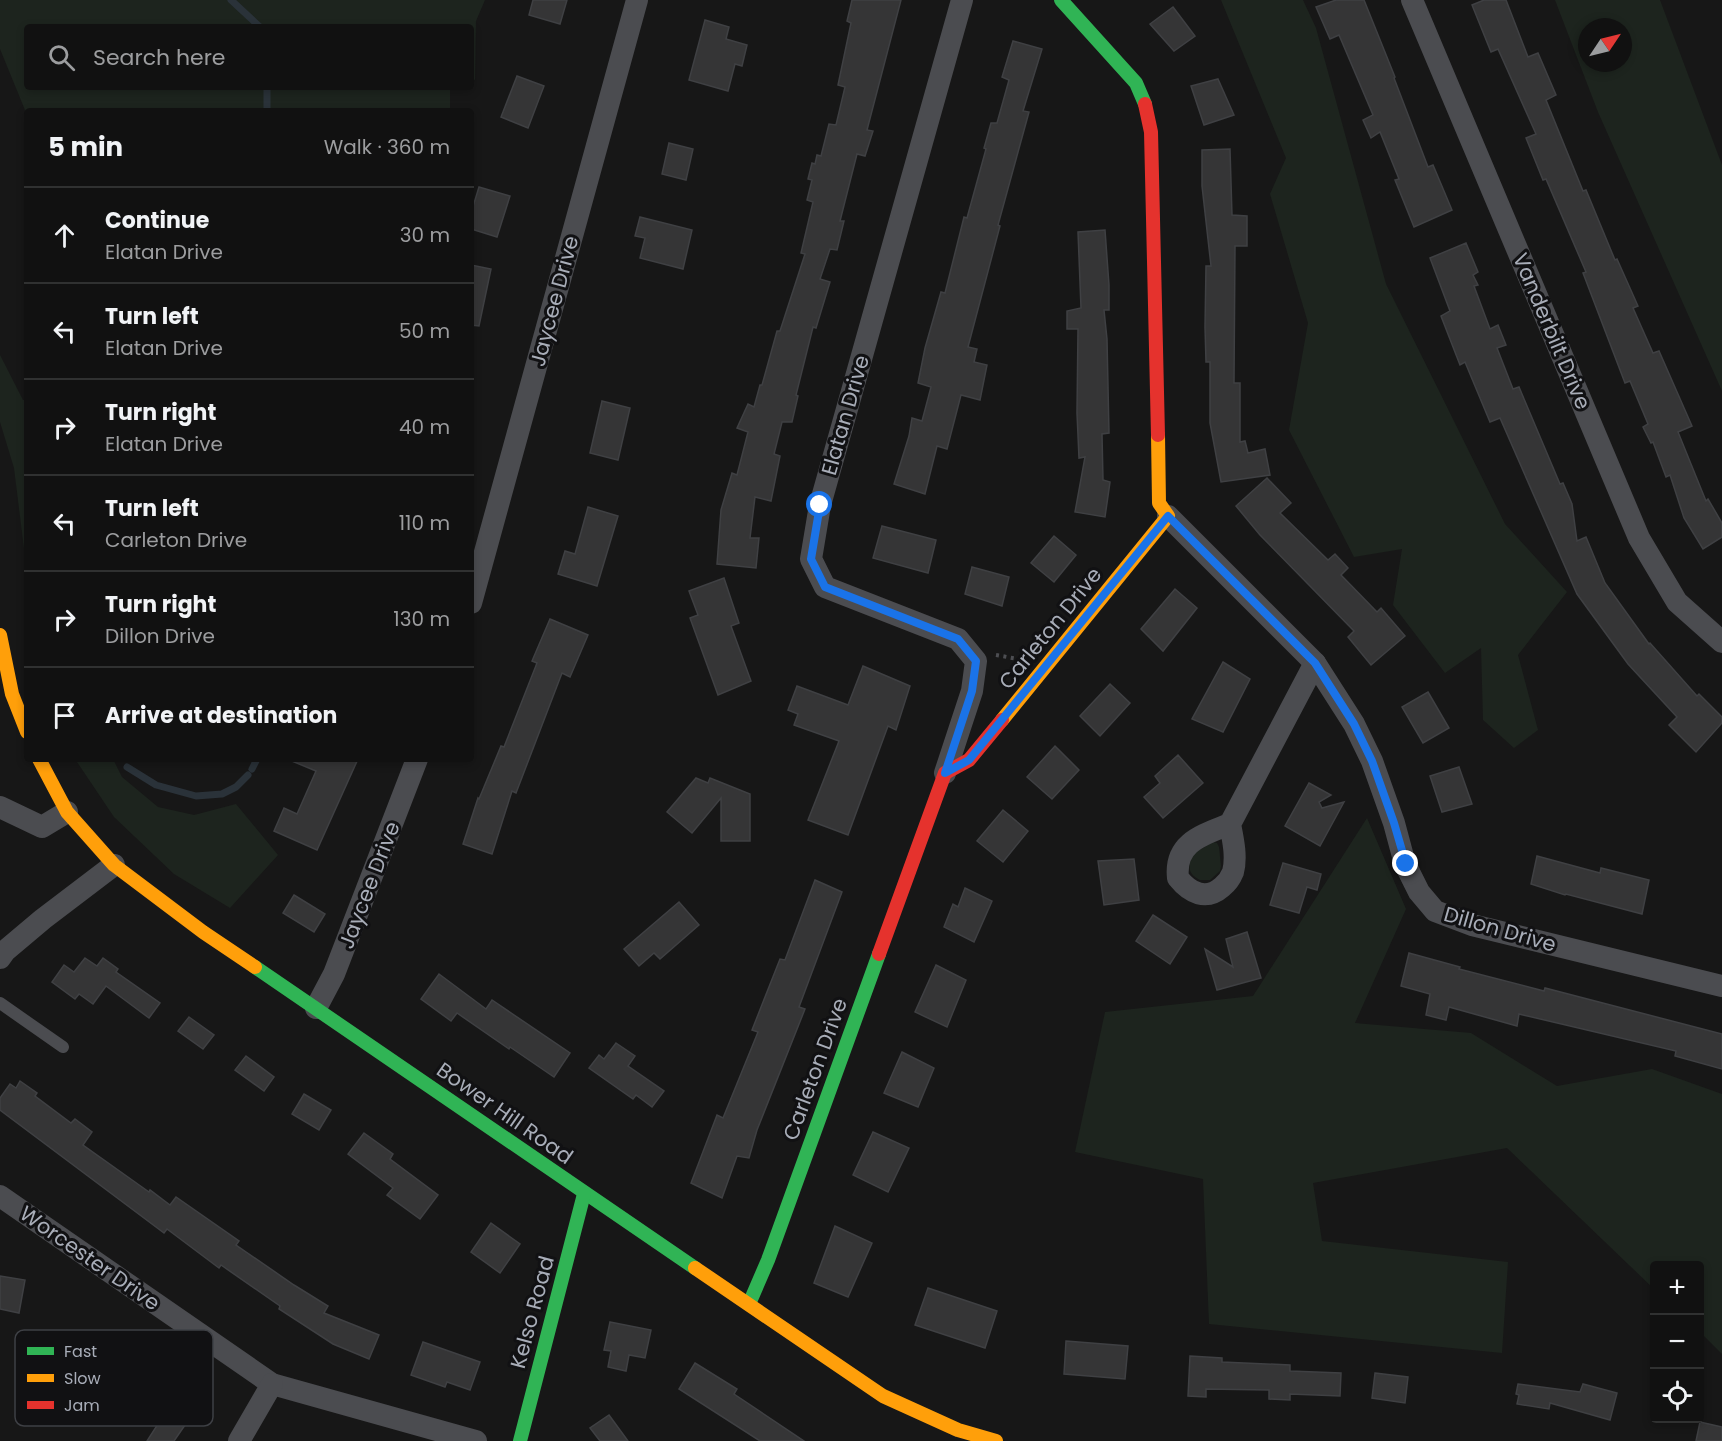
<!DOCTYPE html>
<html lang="en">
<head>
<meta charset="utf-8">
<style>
	body { margin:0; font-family:Poppins,sans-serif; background:#1e1f1f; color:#f1f3f6 }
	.controls { position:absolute; right:18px; bottom:18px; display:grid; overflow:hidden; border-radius:6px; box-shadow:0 3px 9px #0003 }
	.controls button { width:54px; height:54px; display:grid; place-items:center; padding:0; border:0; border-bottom:2px solid #303131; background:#111; color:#f1f3f6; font:30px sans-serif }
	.compass { position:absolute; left:1578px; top:18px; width:54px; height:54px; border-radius:50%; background:#111; box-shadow:0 3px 9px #0003; rotate:55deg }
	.stop { position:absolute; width:18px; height:18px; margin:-14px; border:4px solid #1a73e8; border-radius:50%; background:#fff }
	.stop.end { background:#1a73e8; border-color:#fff; box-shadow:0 2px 6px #0008 }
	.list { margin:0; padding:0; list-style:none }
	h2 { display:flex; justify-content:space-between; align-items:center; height:78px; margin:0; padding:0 24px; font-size:26px }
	h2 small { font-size:20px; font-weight:400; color:#9c9d9f }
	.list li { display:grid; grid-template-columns:39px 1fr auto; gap:18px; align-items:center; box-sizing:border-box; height:96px; padding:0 24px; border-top:2px solid #303131 }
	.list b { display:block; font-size:22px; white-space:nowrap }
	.list p { margin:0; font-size:20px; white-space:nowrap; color:#9c9d9f }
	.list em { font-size:20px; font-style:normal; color:#9c9d9f }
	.icon { flex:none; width:33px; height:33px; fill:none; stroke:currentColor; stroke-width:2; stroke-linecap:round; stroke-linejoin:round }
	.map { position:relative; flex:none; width:1722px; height:1441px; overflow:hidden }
	.search { position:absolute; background:#111; box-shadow:0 3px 9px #0003; left:24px; top:24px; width:450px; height:66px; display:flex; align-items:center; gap:15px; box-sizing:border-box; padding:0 21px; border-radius:6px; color:#9c9d9f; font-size:22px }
	.panel { position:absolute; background:#111; box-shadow:0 3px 9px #0003; left:24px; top:108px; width:450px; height:654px; border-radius:6px }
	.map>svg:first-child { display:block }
	.green { fill:#1d241e; fill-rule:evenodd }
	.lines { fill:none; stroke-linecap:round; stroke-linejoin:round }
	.stream { stroke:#2a3239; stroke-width:7 }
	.building { fill:#353536; stroke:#3f4043; stroke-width:1.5 }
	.path { stroke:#4d4e52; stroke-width:4; stroke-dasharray:3 4.5; stroke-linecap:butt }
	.lane { stroke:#4b4c50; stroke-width:12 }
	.street { stroke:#4b4c50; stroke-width:22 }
	.fast { stroke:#30b455; stroke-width:14 }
	.slow { stroke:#ff9f0a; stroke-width:14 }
	.jam { stroke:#e5322d; stroke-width:14 }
	.route { stroke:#1a73e8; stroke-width:8 }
	.labels { text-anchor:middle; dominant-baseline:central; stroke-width:6; stroke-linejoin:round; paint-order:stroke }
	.street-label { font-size:21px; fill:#a8adb8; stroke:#111113 }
	.key { fill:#111113; stroke:#3e4045; stroke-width:1.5 }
	.key-label { font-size:16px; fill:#a8adb8 }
</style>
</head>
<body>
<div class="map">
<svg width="1722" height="1441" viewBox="0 0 1722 1441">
	<rect width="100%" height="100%" fill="#171717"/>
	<!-- green -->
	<g class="green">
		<path d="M0 0H485L476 21 475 80 471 78V27H27V87H450V111H27V115L0 49Z"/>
		<path d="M1221 0H1303L1316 28 1386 284 1505 524 1567 592 1518 655 1538 730 1514 748 1483 720 1481 648 1445 673 1393 605 1402 549 1354 557 1289 430 1308 323 1270 194 1286 158Z"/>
		<path d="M1555 0H1660L1722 165V391L1598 112ZM1587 27H1623V63H1587Z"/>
		<path d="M0 355 23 400H27V573L14 468 0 422Z"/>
		<path d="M75 759H113L122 777 158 807 194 815 236 804 278 855 230 908 174 874 114 817Z"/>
		<path d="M1367 818 1406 909 1355 1023 1471 1033 1557 1086 1652 1069 1722 1094V1354L1700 1332V1266H1654V1289L1507 1148 1313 1183 1322 1241 1508 1262 1502 1353 1209 1324 1203 1179 1075 1152 1105 1012 1253 996Z"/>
		<path d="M1213 842 1217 843 1219 847 1221 866 1220 871 1210 880H1200C1187 874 1188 865 1193 854Z"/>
	</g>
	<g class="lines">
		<!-- stream -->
		<g class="stream">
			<path d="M231 0 260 27"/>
			<path d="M267 87V111"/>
			<path d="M127 767 156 785 196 796 222 794 236 787 248 775"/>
			<path d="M252 769 257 759"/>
		</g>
	</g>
	<!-- building -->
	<g class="building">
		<path d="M533 0H567L560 24 529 15Z"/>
		<path d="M852 0H901L867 130 873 131 865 156 857 154 840 221H844L837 250 830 249 820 279 830 282 816 328 813 327 796 395 798 396 792 422H782L774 454 780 456 771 501 755 497 750 538H759L756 568 717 564 721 510 732 473 737 475 748 432 737 428 748 404 754 407 760 385H762L777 331H780L805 254 801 253 813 202 807 200 812 180 808 179 812 163 815 164 817 155 821 156 829 124 836 125 845 87 838 85 851 23 847 21Z"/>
		<path d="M1336 0H1364L1395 77 1394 78 1428 167 1433 165 1452 210 1414 227 1395 180 1399 179 1380 132 1371 138 1363 120 1373 115 1339 35 1330 39 1316 7Z"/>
		<path d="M1484 0H1506L1528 57 1538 53 1556 95 1546 100 1583 191 1586 190 1615 260 1617 259 1638 306 1633 308 1653 353 1659 351 1692 426 1678 432 1706 501 1708 499 1722 523V537L1703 549 1684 518 1670 475 1666 477 1653 442 1651 443 1643 427 1648 424 1630 381 1625 383 1583 273 1586 272 1546 179 1543 180 1526 138 1536 134 1498 49 1491 52 1472 5Z"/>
		<path d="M1173 7 1195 36 1174 51 1150 24Z"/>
		<path d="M705 20 729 27 726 39 747 45 742 66 735 64 728 91 689 80Z"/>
		<path d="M1013 41 1042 49 1023 111 1029 112 998 225 1000 226 968 347 977 349 974 362 987 365 980 400 961 395 947 449 937 446 925 494 894 484 909 436 912 418 922 421 931 387 918 383 925 348 941 292 945 293 964 217 967 218 986 149 984 148 991 123H997L1009 80 1002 77Z"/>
		<path d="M517 76 544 86 528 128 501 117Z"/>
		<path d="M1218 79 1234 115 1204 125 1191 86Z"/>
		<path d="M669 143 693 149 686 180 662 174Z"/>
		<path d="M1230 149 1232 215 1247 216V246H1235L1234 383H1240V442L1245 441 1248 453 1265 449 1270 475 1221 482 1210 423V362H1206L1205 327 1206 266H1211L1202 186V150Z"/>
		<path d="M479 187 510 196 497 237 471 229V213Z"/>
		<path d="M640 217 692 230 683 269 640 258 645 238 635 236Z"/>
		<path d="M1105 230 1109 285V310H1104L1107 339 1109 433 1102 434 1103 480 1110 482 1105 517 1075 512 1085 457 1079 458 1077 413 1078 329H1067V311L1081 308 1078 232Z"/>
		<path d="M1466 243 1478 272 1473 275 1478 285 1474 286 1490 329 1498 325 1506 345 1497 348 1513 389 1519 387 1560 484 1563 483 1572 504 1577 541 1586 537 1605 583 1649 644 1650 643 1697 696 1699 694 1722 717V723L1696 752 1669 725 1677 717 1628 664 1577 594 1500 418 1490 422 1465 362 1460 365 1441 316 1450 311 1430 258Z"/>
		<path d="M471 265 491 269 479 326 471 325Z"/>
		<path d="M602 401 630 408 618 460 590 453Z"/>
		<path d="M1267 478 1291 503 1280 513 1328 560 1335 554 1348 568 1341 575 1377 612 1381 608 1405 636 1371 665 1348 637 1354 631 1260 535 1236 506Z"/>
		<path d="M588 507 618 516 597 586 558 574 565 551 575 554Z"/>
		<path d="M882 526 936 540 928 573 873 558Z"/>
		<path d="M1054 536 1076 555 1054 582 1031 563Z"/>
		<path d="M972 567 1009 577 1002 606 965 594Z"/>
		<path d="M724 578 739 623 731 626 751 681 718 695 690 618 698 615 689 591Z"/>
		<path d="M1175 589 1197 608 1163 651 1141 629Z"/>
		<path d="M550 619 588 635 570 677 562 673 516 793 512 791 492 854 463 844 478 798 479 799 501 746 504 747 537 663 532 661Z"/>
		<path d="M1223 662 1250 679 1223 732 1192 719Z"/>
		<path d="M863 666 910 686 896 730 888 726 848 835 808 820 839 741 794 725 798 714 788 710 797 686 848 705Z"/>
		<path d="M1110 684 1130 703 1100 736 1080 716Z"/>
		<path d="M1428 692 1449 728 1423 743 1402 707Z"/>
		<path d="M1055 746 1079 770 1052 799 1027 777Z"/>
		<path d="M1178 755 1203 783 1163 818 1144 797 1160 783 1155 776Z"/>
		<path d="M287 759H358L317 850 274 831 284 808 297 814 316 771Z"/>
		<path d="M1459 767 1472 804 1442 812 1430 776Z"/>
		<path d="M696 778 708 783 710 778 750 794V841H721V798L692 833 667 812Z"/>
		<path d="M1309 783 1331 795 1319 802 1322 808 1344 802 1320 846 1285 826Z"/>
		<path d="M1003 810 1028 831 1003 862 977 841Z"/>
		<path d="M1537 856 1600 873 1601 868 1649 880 1642 914 1566 894 1565 895 1531 884Z"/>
		<path d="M1134 859 1139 900 1104 905 1098 861Z"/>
		<path d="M1283 863 1321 874 1317 890 1307 887 1299 913 1270 905Z"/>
		<path d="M815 880 842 892 799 1007 805 1009 757 1130 749 1158 737 1156 722 1198 691 1183 717 1115 723 1118 758 1032 752 1030 780 959 785 960Z"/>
		<path d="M965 888 992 901 974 942 944 927 953 904 958 907Z"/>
		<path d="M294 895 325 914 314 932 283 913Z"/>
		<path d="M679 902 699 925 660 959 654 953 639 966 624 949Z"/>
		<path d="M1153 915 1187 937 1170 964 1136 941Z"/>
		<path d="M1247 932 1261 978 1217 990 1205 949 1233 967 1226 939Z"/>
		<path d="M1409 953 1460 967 1459 969 1544 991 1545 988 1722 1034V1069L1675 1056 1676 1051 1519 1014 1517 1026 1449 1007 1446 1020 1426 1015 1430 994 1401 986Z"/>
		<path d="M85 958 97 966 103 958 118 969 116 972 160 1003 149 1018 106 986 93 1004 79 994 75 999 52 982 64 965 74 972Z"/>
		<path d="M936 965 966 980 947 1027 915 1012Z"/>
		<path d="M439 974 486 1009 492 1000 570 1053 554 1077 510 1047 509 1049 457 1013 451 1021 421 999Z"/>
		<path d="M189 1017 214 1035 203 1049 178 1031Z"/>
		<path d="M616 1043 635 1056 628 1066 664 1091 652 1107 636 1095 633 1099 589 1068 599 1055 604 1059Z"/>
		<path d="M902 1052 934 1068 918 1107 884 1093Z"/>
		<path d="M246 1056 274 1077 264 1091 235 1070Z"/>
		<path d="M20 1081 37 1093 35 1096 71 1123 75 1119 92 1132 83 1145 149 1192 150 1190 170 1205 176 1197 239 1241 236 1245 294 1285 328 1306 324 1313 379 1335 369 1359 333 1344 279 1309 280 1306 221 1265 219 1268 167 1229 164 1233 0 1110V1098L10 1084 16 1088Z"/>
		<path d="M304 1094 331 1110 319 1130 292 1114Z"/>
		<path d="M873 1132 909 1148 888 1192 853 1175Z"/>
		<path d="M364 1133 393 1154 390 1159 438 1195 420 1219 387 1195 393 1188 348 1154Z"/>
		<path d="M491 1223 520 1244 500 1273 471 1252Z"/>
		<path d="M835 1226 872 1243 848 1297 814 1283Z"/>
		<path d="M0 1276 25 1280 19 1313 0 1309Z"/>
		<path d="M928 1288 997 1311 985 1348 915 1325Z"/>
		<path d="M610 1322 651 1330 645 1358 629 1355 626 1371 608 1367 611 1351 604 1350Z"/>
		<path d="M1066 1341 1128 1346 1125 1379 1064 1374Z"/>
		<path d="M423 1342 480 1362 470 1390 447 1382 445 1387 411 1375Z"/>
		<path d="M1190 1356 1222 1358V1362L1290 1365V1371L1341 1373 1340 1396 1290 1394V1400L1269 1399V1390L1206 1389V1397L1188 1396Z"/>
		<path d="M695 1363 737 1389 734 1394 804 1441H760L679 1389Z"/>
		<path d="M1375 1373 1408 1377 1405 1403 1372 1398Z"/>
		<path d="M189 1376 210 1389 174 1441H147Z"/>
		<path d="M1518 1384 1580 1392 1583 1384 1617 1393 1610 1420 1550 1403 1549 1409 1517 1404 1519 1395 1516 1394Z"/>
		<path d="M609 1415 628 1441H600L590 1428Z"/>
		<path d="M1700 1422 1722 1427V1441H1696Z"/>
	</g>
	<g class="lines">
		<!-- path -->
		<path class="path" d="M996 655 1018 659"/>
		<!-- lane -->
		<path class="lane" d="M0 1003 63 1047"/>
		<!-- street -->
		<g class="street">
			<path d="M1412 0 1639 538 1677 602 1722 642"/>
			<path d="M1168 516 1315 663 1354 724 1372 761 1394 823 1405 864 1419 892 1435 911 1472 925 1722 986"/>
			<path d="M471 603 637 0"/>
			<path d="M945 773 972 691 976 661 958 639 825 587 811 559 820 505 962 0"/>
			<path d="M0 807 42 827 67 812"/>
			<path d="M1230 824C1203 835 1174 842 1178 878 1190 893 1206 901 1222 887 1227 883 1231 877 1233 872 1237 857 1233 839 1230 824L1315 663"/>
			<path d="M0 958 5 951 43 919 114 865"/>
			<path d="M316 1008 334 974 417 759"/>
			<path d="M0 1196 272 1384 476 1441"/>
			<path d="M239 1441 272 1384"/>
		</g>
		<!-- fast -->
		<g class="fast">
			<path d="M1061 0 1136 83 1145 104"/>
			<path d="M255 967 695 1268"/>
			<path d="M749 1304 768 1260 879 954"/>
			<path d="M520 1441 584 1194"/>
		</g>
		<!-- slow -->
		<g class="slow">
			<path d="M0 635 12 694 27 732"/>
			<path d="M1002 720 1168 516 1159 503 1158 435"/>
			<path d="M39 759 67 812 114 865 203 932 255 967"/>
			<path d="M695 1268 883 1396 958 1430 996 1441"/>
		</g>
		<!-- jam -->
		<g class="jam">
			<path d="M1145 104 1151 132 1158 435"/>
			<path d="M879 954 945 773 969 760 1002 720"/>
		</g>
	</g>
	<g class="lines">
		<!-- route -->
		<path class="route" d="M820 505 811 559 825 587 958 639 976 661 972 691 945 773 969 760 1168 516 1315 663 1354 724 1372 761 1394 823 1406 864"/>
	</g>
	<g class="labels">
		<!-- street labels -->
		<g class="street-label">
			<text transform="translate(554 301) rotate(-75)">Jaycee Drive</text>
			<text transform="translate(1552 331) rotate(67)">Vanderbilt Drive</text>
			<text transform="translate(845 415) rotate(-74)">Elatan Drive</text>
			<text transform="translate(1050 628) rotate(-51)">Carleton Drive</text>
			<text transform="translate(369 885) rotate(-69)">Jaycee Drive</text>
			<text transform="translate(1500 929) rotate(16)">Dillon Drive</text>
			<text transform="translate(815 1069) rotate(-70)">Carleton Drive</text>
			<text transform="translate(505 1113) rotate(35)">Bower Hill Road</text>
			<text transform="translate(90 1258) rotate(35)">Worcester Drive</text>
			<text transform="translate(532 1312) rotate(-75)">Kelso Road</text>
		</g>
	</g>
	<!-- legend -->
	<rect x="15" y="1330" width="198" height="96" rx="9" class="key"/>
	<rect x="27" y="1347" width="27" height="8" fill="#30b455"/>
	<rect x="27" y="1374" width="27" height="8" fill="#ff9f0a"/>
	<rect x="27" y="1401" width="27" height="8" fill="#e5322d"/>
	<g class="key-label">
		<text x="64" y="1357">Fast</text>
		<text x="64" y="1384">Slow</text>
		<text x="64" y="1411">Jam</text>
	</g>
</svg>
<div class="controls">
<button>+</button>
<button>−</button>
<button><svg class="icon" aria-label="locate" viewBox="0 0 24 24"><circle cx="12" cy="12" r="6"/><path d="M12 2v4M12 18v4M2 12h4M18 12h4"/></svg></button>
</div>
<svg class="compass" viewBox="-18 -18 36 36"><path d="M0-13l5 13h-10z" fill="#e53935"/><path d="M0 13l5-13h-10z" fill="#9c9d9f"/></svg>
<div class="stop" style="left:820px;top:505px"></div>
<div class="stop end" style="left:1406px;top:864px"></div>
<div class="search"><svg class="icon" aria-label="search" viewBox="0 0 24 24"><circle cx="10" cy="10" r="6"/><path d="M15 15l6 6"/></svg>Search here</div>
<section class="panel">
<h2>5 min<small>Walk · 360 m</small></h2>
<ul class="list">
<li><svg class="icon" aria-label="ahead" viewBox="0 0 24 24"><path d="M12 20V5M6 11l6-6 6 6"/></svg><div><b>Continue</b><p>Elatan Drive</p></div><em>30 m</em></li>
<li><svg class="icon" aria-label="left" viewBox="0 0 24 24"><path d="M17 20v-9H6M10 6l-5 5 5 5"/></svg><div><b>Turn left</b><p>Elatan Drive</p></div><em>50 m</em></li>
<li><svg class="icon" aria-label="right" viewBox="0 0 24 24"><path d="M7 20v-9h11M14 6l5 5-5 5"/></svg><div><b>Turn right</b><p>Elatan Drive</p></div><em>40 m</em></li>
<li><svg class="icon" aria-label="left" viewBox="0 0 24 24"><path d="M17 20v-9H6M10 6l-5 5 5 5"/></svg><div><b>Turn left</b><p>Carleton Drive</p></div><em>110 m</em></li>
<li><svg class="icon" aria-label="right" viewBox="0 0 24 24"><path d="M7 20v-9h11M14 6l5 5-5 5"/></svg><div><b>Turn right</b><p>Dillon Drive</p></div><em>130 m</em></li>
<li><svg class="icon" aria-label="arrive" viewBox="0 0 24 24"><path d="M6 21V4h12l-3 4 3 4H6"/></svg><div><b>Arrive at destination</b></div></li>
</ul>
</section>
</div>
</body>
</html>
